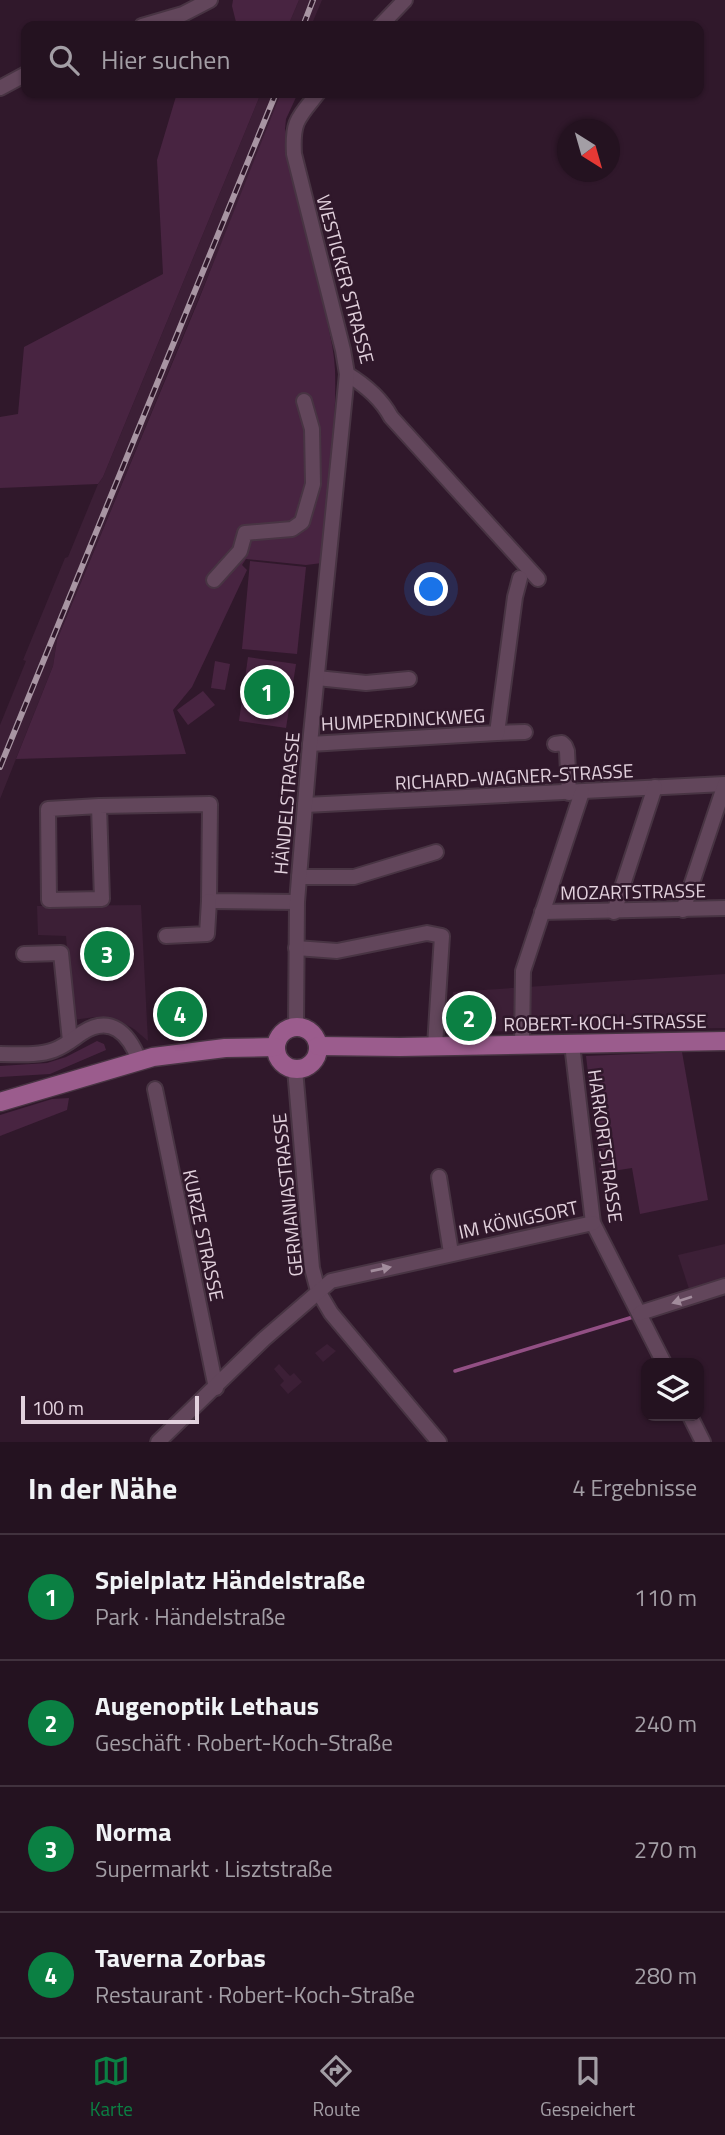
<!DOCTYPE html>
<html lang="de">
<head>
<meta charset="utf-8">
<style>
	body { margin:0; font-family:"Titillium Web",sans-serif; background:#2c1b29; color:#f1f3f6 }
	.controls { position:absolute; right:21px; bottom:21px; display:grid; overflow:hidden; border-radius:14px; box-shadow:0 2px 5px #0004 }
	.controls button { width:63px; height:63px; display:grid; place-items:center; padding:0; border:0; border-bottom:2px solid #41323e; background:#241220; color:#f1f3f6; font:35px sans-serif }
	.compass { position:absolute; left:557px; top:119px; width:63px; height:63px; border-radius:50%; background:#241220; box-shadow:0 2px 5px #0004; rotate:143deg }
	.scale { position:absolute; left:21px; bottom:18px; width:178px; box-sizing:border-box; padding-left:7px; border:4px solid #e2d1dd; border-top:0; font-size:19px; line-height:24px; white-space:nowrap; color:#e2d1dd; -webkit-text-stroke:5px #30182b; paint-order:stroke }
	.you { position:absolute; left:432px; top:590px; width:24px; height:24px; margin:-18px; border:5px solid #fff; border-radius:50%; background:#1a73e8; box-shadow:0 0 0 10px #1a73e833 }
	.badge { display:grid; place-items:center; width:46px; height:46px; border-radius:50%; background:#0b8043; color:#fff; font-size:23px; font-weight:700 }
	.pin { position:absolute; translate:-50% -50%; border:4px solid #fff; box-shadow:0 2px 7px #0006 }
	.list { margin:0; padding:0; list-style:none }
	h2 { display:flex; justify-content:space-between; align-items:center; height:91px; margin:0; padding:0 28px; font-size:30px }
	h2 small { font-size:23px; font-weight:400; color:#a39ea5 }
	.list li { display:grid; grid-template-columns:46px 1fr auto; gap:21px; align-items:center; box-sizing:border-box; height:126px; padding:0 28px; border-top:2px solid #41323e }
	.list b { display:block; font-size:26px; white-space:nowrap }
	.list p { margin:0; font-size:23px; white-space:nowrap; color:#a39ea5 }
	.list em { font-size:23px; font-style:normal; color:#a39ea5 }
	.icon { flex:none; width:38px; height:38px; fill:none; stroke:currentColor; stroke-width:2; stroke-linecap:round; stroke-linejoin:round }
	.map { position:relative; flex:none; width:725px; height:1442px; overflow:hidden }
	.search { position:absolute; background:#241220; box-shadow:0 2px 5px #0004; left:21px; right:21px; top:21px; height:77px; display:flex; align-items:center; gap:18px; box-sizing:border-box; padding:0 24px; border-radius:14px; color:#a39ea5; font-size:26px }
	.sheet { height:595px; background:#241220 }
	nav { display:flex; justify-content:space-around; align-items:center; box-sizing:border-box; height:98px; border-top:2px solid #41323e; background:#241220; font-size:19px; color:#a39ea5 }
	nav a { display:grid; justify-items:center; gap:4px }
	nav .on { color:#0b8043 }
	.map>svg:first-child { display:block }
	.built { fill:#3c1f36 }
	.green { fill:#482441 }
	.lines { fill:none; stroke-linecap:round; stroke-linejoin:round }
	.stream { stroke:#924f84; stroke-width:3.5 }
	.minor-casing { stroke:#483443; stroke-width:18 }
	.major-casing { stroke:#483443; stroke-width:21 }
	.minor { stroke:#62465b; stroke-width:14 }
	.major { stroke:#9b5c8d; stroke-width:18 }
	.rail-casing { stroke:#a895a3; stroke-width:6 }
	.rail { stroke:#30182b; stroke-width:3.5; stroke-dasharray:10; stroke-linecap:butt }
	.oneway { fill:#a28c9c }
	.labels { text-anchor:middle; dominant-baseline:central; stroke-width:5; stroke-linejoin:round; paint-order:stroke }
	.street-label { font-size:19px; fill:#e2d1dd; stroke:#30182b }
</style>
</head>
<body>
<div class="map">
<svg width="725" height="1442" viewBox="0 0 725 1442">
	<rect width="100%" height="100%" fill="#30182b"/>
	<!-- built -->
	<g class="built">
		<path d="M299 0H322L311 26H288Z"/>
		<path d="M261 93H284L57 640 53 666 0 799V725L26 661 23 660 65 558 68 557 98 484 103 477Z"/>
		<path d="M141 905 148 1041 134 1029 116 1019 95 1017 73 1020 66 936 38 935 37 906Z"/>
		<path d="M725 974V1028L456 1032 453 992Z"/>
		<path d="M725 1244V1281L690 1292 678 1255Z"/>
		<path d="M327 1344 336 1351 323 1362 315 1353Z"/>
		<path d="M279 1364 290 1376 294 1373 302 1382 288 1394 280 1385 284 1381 274 1369Z"/>
	</g>
	<!-- green -->
	<g class="green">
		<path d="M233 0H299L288 26H237L232 6Z"/>
		<path d="M177 93H261L103 477 98 484 0 488V417L18 414 24 347 163 274 157 160Z"/>
		<path d="M281 93H298L286 119 285 129 320 280C322 310 334 340 335 370 337 434 326 498 322 563L306 565 246 559 242 565 247 570 192 687 173 710 186 754 16 759 53 666 57 640 199 299Z"/>
		<path d="M250 561 306 567 297 654 242 649Z"/>
		<path d="M248 657 296 664 286 728 239 721Z"/>
		<path d="M215 661 230 664 225 690 211 688Z"/>
		<path d="M203 691 215 705 188 725 177 710Z"/>
		<path d="M97 1041 104 1044 106 1050 50 1074 0 1077V1066L47 1063 66 1057Z"/>
		<path d="M682 1052 708 1200 640 1214 632 1168 600 1173 586 1056Z"/>
		<path d="M69 1098 67 1110 0 1136V1115L52 1099Z"/>
	</g>
	<g class="lines">
		<!-- stream -->
		<path class="stream" d="M455 1371 633 1317"/>
		<!-- minor casing -->
		<g class="minor-casing">
			<g id="minor">
				<path d="M142 26 183 14 210 0"/>
				<path d="M380 26 405 0"/>
				<path d="M0 88 26 74"/>
				<path d="M347 374C365 385 381 398 391 417L538 579"/>
				<path d="M214 580 240 551 245 533 292 529 302 522 313 484 312 429 304 401"/>
				<path d="M317 678 366 683 409 679"/>
				<path d="M497 733 525 732"/>
				<path d="M310 744 497 733 515 597 520 578"/>
				<path d="M555 744 562 743 565 746 567 751 569 793"/>
				<path d="M305 805 725 784"/>
				<path d="M99 806 102 899 49 900 48 809 99 806 210 804 209 901 297 902"/>
				<path d="M299 877H354L436 852"/>
				<path d="M683 910 725 784"/>
				<path d="M542 912 725 908"/>
				<path d="M614 912 655 787"/>
				<path d="M166 936 207 934 209 901"/>
				<path d="M296 948 337 951 427 933 442 936 435 1046"/>
				<path d="M24 954 61 953 70 1041"/>
				<path d="M296 1026 297 902 310 744 347 374 343 350 294 154C292 121 298 118 318 93"/>
				<path d="M572 1044 593 1223 664 1363"/>
				<path d="M522 1045 523 971 582 792"/>
				<path d="M0 1054C18 1054 38 1056 54 1050 65 1046 73 1039 82 1033 111 1014 129 1034 139 1060"/>
				<path d="M295 1069 312 1268 318 1291 331 1313 439 1442"/>
				<path d="M155 1089 216 1388"/>
				<path d="M439 1177 451 1253"/>
				<path d="M640 1313 725 1286"/>
				<path d="M690 1416 703 1442"/>
				<path d="M158 1442 264 1339 331 1281 593 1223"/>
			</g>
		</g>
		<!-- major casing -->
		<g class="major-casing">
			<g id="major">
				<circle cx="297" cy="1048" r="21"/>
				<path d="M318 1046 400 1047 725 1041"/>
				<path d="M0 1102 153 1057 225 1048 275 1047"/>
			</g>
		</g>
		<!-- minor -->
		<use href="#minor" class="minor"/>
		<!-- major -->
		<use href="#major" class="major"/>
		<!-- rail casing -->
		<g class="rail-casing">
			<g id="rail">
				<path d="M303 26 313 0"/>
				<path d="M0 767 276 93"/>
			</g>
		</g>
		<!-- rail -->
		<use href="#rail" class="rail"/>
	</g>
	<!-- one-way arrows -->
	<defs><path id="oneway-solid" d="M-6-.8H1V-3.2L6.5 0L1 3.2V.8H-6Z" transform="scale(1.75)"/></defs>
	<g class="oneway">
		<use href="#oneway-solid" transform="translate(381 1269) rotate(-12)"/>
		<use href="#oneway-solid" transform="translate(682 1300) rotate(162)"/>
	</g>
	<g class="labels">
		<!-- street labels -->
		<g class="street-label">
			<text transform="translate(346 279) rotate(75)">WESTICKER STRASSE</text>
			<text transform="translate(403 719) rotate(-3)">HUMPERDINCKWEG</text>
			<text transform="translate(514 776) rotate(-3)">RICHARD-WAGNER-STRASSE</text>
			<text transform="translate(286 803) rotate(-85)">HÄNDELSTRASSE</text>
			<text transform="translate(633 891) rotate(-1)">MOZARTSTRASSE</text>
			<text transform="translate(605 1022) rotate(-1)">ROBERT-KOCH-STRASSE</text>
			<text transform="translate(606 1146) rotate(82)">HARKORTSTRASSE</text>
			<text transform="translate(287 1195) rotate(-96)">GERMANIASTRASSE</text>
			<text transform="translate(518 1219) rotate(-12)">IM KÖNIGSORT</text>
			<text transform="translate(204 1235) rotate(78)">KURZE STRASSE</text>
		</g>
	</g>
</svg>
<div class="controls">
<button><svg class="icon" aria-label="layers" viewBox="0 0 24 24"><path d="M12 4l9 5-9 5-9-5zM3 14l9 5 9-5"/></svg></button>
</div>
<svg class="compass" viewBox="-18 -18 36 36"><path d="M0-13l5 13h-10z" fill="#e53935"/><path d="M0 13l5-13h-10z" fill="#a39ea5"/></svg>
<div class="scale">100 m</div>
<div class="you"></div>
<div class="pin badge" style="left:267px;top:692px">1</div>
<div class="pin badge" style="left:469px;top:1018px">2</div>
<div class="pin badge" style="left:107px;top:954px">3</div>
<div class="pin badge" style="left:180px;top:1014px">4</div>
<div class="search"><svg class="icon" aria-label="search" viewBox="0 0 24 24"><circle cx="10" cy="10" r="6"/><path d="M15 15l6 6"/></svg>Hier suchen</div>
</div>
<section class="sheet">
<h2>In der Nähe<small>4 Ergebnisse</small></h2>
<ul class="list">
<li><span class="badge">1</span><div><b>Spielplatz Händelstraße</b><p>Park · Händelstraße</p></div><em>110 m</em></li>
<li><span class="badge">2</span><div><b>Augenoptik Lethaus</b><p>Geschäft · Robert-Koch-Straße</p></div><em>240 m</em></li>
<li><span class="badge">3</span><div><b>Norma</b><p>Supermarkt · Lisztstraße</p></div><em>270 m</em></li>
<li><span class="badge">4</span><div><b>Taverna Zorbas</b><p>Restaurant · Robert-Koch-Straße</p></div><em>280 m</em></li>
</ul>
</section>
<nav>
<a class="on"><svg class="icon" aria-label="map" viewBox="0 0 24 24"><path d="M3 6l6-2 6 2 6-2v14l-6 2-6-2-6 2zM9 4v14M15 6v14"/></svg>Karte</a>
<a><svg class="icon" aria-label="directions" viewBox="0 0 24 24"><path d="M12 3l9 9-9 9-9-9zM9 14v-3h6M13 9l2 2-2 2"/></svg>Route</a>
<a><svg class="icon" aria-label="saved" viewBox="0 0 24 24"><path d="M7 4h10v16l-5-4-5 4z"/></svg>Gespeichert</a>
</nav>
</body>
</html>
